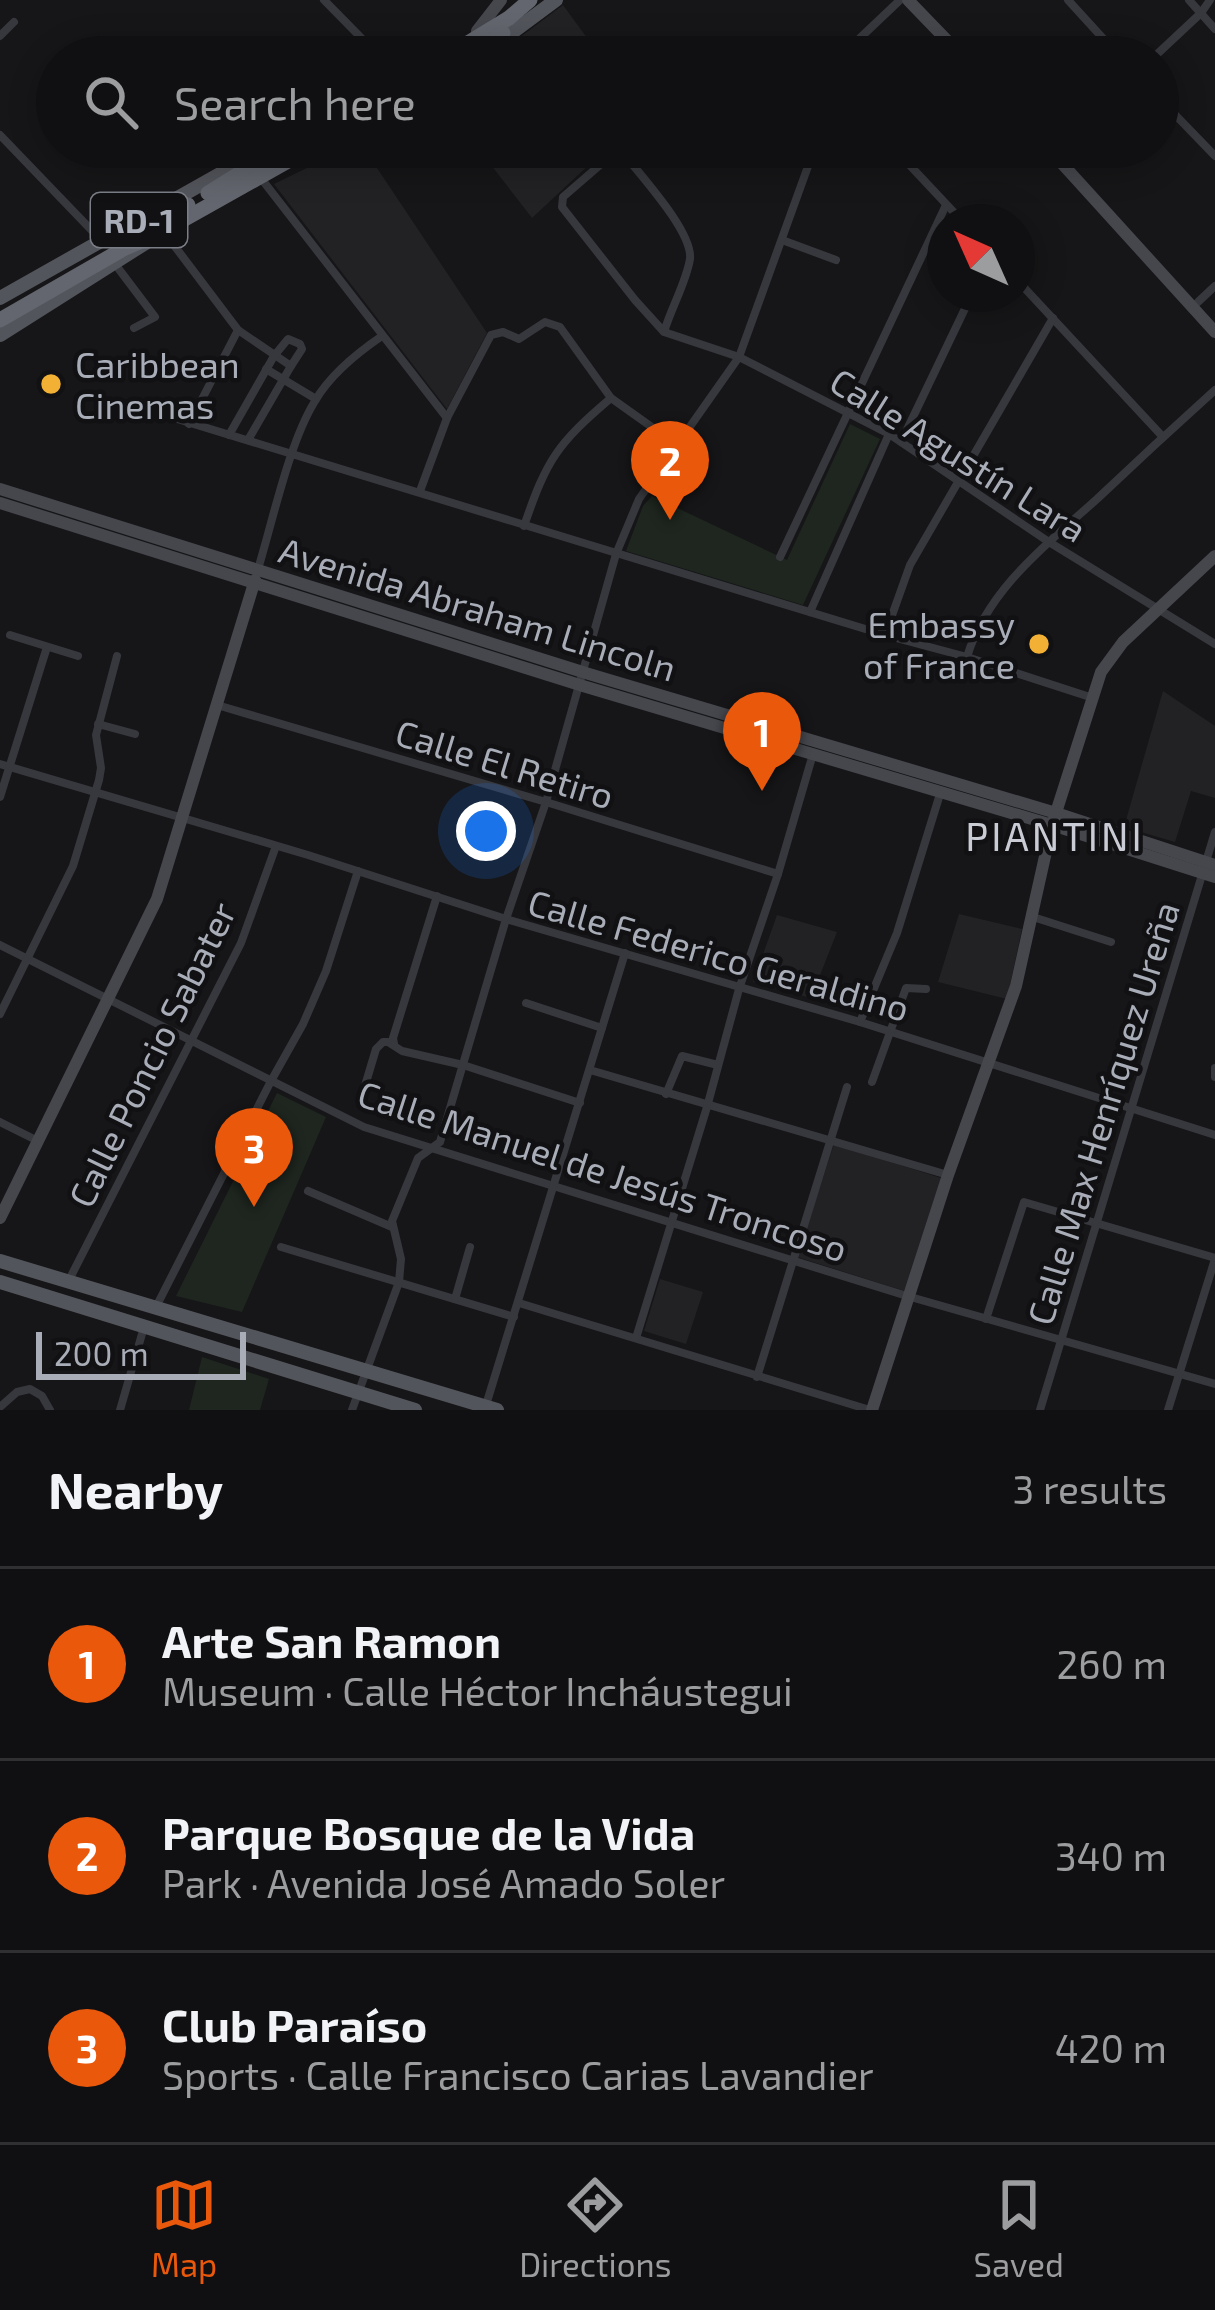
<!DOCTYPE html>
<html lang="en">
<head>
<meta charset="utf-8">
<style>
	body { margin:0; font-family:"Exo 2",sans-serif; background:#19191b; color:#f1f3f6 }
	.compass { position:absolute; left:927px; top:204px; width:108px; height:108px; border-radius:50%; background:#101012; box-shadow:0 6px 30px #0003; rotate:315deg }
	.scale { position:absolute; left:36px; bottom:30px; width:210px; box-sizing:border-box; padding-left:12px; border:6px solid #a8adb8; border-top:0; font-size:33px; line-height:42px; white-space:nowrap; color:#a8adb8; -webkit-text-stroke:9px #111113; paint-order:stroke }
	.you { position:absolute; left:486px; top:831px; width:42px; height:42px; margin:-30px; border:9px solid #fff; border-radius:50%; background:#1a73e8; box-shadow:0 0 0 18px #1a73e833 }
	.badge { display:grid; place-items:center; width:78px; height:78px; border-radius:50%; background:#ea580c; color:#fff; font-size:39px; font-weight:700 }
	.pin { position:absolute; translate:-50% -99px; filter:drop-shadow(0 3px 6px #0008) }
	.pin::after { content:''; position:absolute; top:63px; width:42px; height:36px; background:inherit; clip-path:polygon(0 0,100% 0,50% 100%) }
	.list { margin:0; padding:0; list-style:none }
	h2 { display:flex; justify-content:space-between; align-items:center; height:156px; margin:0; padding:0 48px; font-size:51px }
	h2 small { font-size:39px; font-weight:400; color:#9c9d9f }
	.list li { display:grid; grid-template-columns:78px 1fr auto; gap:36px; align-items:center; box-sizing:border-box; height:192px; padding:0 48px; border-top:3px solid #303032 }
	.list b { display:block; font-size:45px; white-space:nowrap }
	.list p { margin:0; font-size:39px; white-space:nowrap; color:#9c9d9f }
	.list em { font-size:39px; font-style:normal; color:#9c9d9f }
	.icon { flex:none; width:66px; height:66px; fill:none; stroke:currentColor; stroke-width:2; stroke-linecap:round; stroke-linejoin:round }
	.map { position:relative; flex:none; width:1215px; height:1410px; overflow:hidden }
	.search { position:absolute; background:#101012; box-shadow:0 6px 30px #0003; left:36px; right:36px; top:36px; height:132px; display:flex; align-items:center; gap:30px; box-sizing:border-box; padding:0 42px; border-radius:66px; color:#9c9d9f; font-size:45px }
	.sheet { height:732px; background:#101012 }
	nav { display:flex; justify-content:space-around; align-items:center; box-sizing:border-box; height:168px; border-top:3px solid #303032; background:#101012; font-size:33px; color:#9c9d9f }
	nav a { display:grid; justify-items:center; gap:6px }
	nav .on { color:#ea580c }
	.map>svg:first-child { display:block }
	.built { fill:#222225 }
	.green { fill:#1e261f }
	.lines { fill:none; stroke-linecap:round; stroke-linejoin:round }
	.street { stroke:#37383d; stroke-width:8 }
	.secondary { stroke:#45474d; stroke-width:12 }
	.primary { stroke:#53555c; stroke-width:14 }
	.highway { stroke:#63666e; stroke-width:15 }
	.poi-dot { fill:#f2b134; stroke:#111113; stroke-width:4.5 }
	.labels { text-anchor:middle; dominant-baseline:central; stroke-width:9; stroke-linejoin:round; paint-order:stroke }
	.shield { fill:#111113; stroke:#7b7e86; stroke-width:3 }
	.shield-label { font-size:33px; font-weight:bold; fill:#a8adb8 }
	.poi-label { font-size:36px; fill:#a8adb8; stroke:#111113; text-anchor:start }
	.street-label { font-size:36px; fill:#a8adb8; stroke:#111113 }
	.neighbourhood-label { font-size:39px; letter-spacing:3px; fill:#c9ccd4; stroke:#111113 }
</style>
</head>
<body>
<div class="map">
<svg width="1215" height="1410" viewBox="0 0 1215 1410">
	<rect width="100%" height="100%" fill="#161618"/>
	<!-- built -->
	<g class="built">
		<path d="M563 5 601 57H490L511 44Z"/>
		<path d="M350 147H363L487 333 447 409 274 184Z"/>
		<path d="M477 147H608L532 218Z"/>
		<path d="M1163 691 1215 726V798L1191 791 1175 842 1124 827Z"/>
		<path d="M959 914 1022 929 1007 999 938 982Z"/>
		<path d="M777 915 837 932 811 998 753 982Z"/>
		<path d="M834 1144 944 1179 908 1292 797 1257Z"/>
		<path d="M660 1279 703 1292 686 1344 644 1331Z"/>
	</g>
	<!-- green -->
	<g class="green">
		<path d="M850 424 880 439 803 605 626 551 643 506 652 496 787 560Z"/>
		<path d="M277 1093 326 1117 242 1312 176 1296Z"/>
		<path d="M202 1357 269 1379 260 1410H189Z"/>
	</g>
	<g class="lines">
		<!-- street -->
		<g class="street">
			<path d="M324 0 380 57"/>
			<path d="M1068 0 1120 57"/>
			<path d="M1189 0 1215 29"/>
			<path d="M0 36 14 22"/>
			<path d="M849 57 860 38 900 0"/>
			<path d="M1154 57 1201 13 1210 0"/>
			<path d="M1158 97 1215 156"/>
			<path d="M0 135 101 240"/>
			<path d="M887 147 903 158 963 222"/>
			<path d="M260 177 447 418"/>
			<path d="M164 232 238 330 291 366 248 440"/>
			<path d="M782 240 836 260"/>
			<path d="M115 264 155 317 134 328"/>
			<path d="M1017 280 1163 437"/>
			<path d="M1198 302 1215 286"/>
			<path d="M664 332C671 308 686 283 690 259 693 232 641 176 624 154L615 152 563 197 562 207 635 300 664 332 739 357 889 434 1049 542 1215 644"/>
			<path d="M266 369 316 399"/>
			<path d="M148 410 885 635 967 657 1093 698"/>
			<path d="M189 424 238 330"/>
			<path d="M229 435 274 356 288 339 300 344 302 349 291 366"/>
			<path d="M901 442 972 294"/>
			<path d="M420 491 447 418 491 335 503 332 519 339 545 322 560 327 611 398 677 445"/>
			<path d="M524 526C547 459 557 444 611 398"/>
			<path d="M780 557 946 205"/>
			<path d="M258 569C273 520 289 443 315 401 330 375 357 353 382 336"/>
			<path d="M810 612 889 434"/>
			<path d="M10 635 78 656"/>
			<path d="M885 635 910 565 1053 318"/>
			<path d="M967 657C987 590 1047 544 1097 499 1136 462 1175 426 1215 390"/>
			<path d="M217 705 546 802 778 874"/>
			<path d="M98 724 135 734"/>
			<path d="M0 764 308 855 506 919 860 1022 1215 1135"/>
			<path d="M0 797 47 647"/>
			<path d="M1033 917 1111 942"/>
			<path d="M0 945 364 1127 907 1296 1215 1384"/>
			<path d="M526 1003 602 1028"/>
			<path d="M0 1014 73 866 99 780 101 768 96 735 117 656"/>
			<path d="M860 1022 897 933 940 794"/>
			<path d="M394 1044 393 1038 437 896"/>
			<path d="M1215 1068V1077"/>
			<path d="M590 1070 948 1175"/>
			<path d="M872 1082 906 988 926 989"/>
			<path d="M364 1089 376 1049 383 1042H388L402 1051 463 1065 580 1103"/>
			<path d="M666 1094 682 1056 718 1065"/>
			<path d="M0 1122 38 1141"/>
			<path d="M308 1191 392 1227"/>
			<path d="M281 1247 514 1317"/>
			<path d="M68 1282 241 943 276 846"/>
			<path d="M455 1299 470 1247"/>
			<path d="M519 1303 870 1410"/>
			<path d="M156 1307 271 1081 303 1024 326 971 358 871"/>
			<path d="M986 1319 1024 1202 1215 1258"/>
			<path d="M636 1338 707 1107 739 989 778 874 813 754"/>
			<path d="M757 1377 847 1087"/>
			<path d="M486 1405 625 953"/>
			<path d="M0 1407 17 1392 30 1389 42 1396 50 1410"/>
			<path d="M120 1410 144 1327"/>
			<path d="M352 1410 399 1282 401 1259 392 1221 418 1158 440 1142 506 919 546 802 616 554 639 499 739 357 815 147"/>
			<path d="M1040 1410 1215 832"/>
			<path d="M1168 1410 1215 1259"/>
		</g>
		<!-- secondary -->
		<g class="secondary">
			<path d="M908 0 963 57"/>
			<path d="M477 31 501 0"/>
			<path d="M1047 147 1215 332"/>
			<path d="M0 489 589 674 1056 813 1215 865"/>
			<path d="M0 503 583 686 1052 825 1215 877"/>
			<path d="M0 1218 157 899 255 580"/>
			<path d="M872 1410 948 1175 1016 986 1052 825 1101 672 1123 642 1215 556"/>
		</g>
		<!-- primary -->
		<g class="primary">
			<path d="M498 43 556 0"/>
			<path d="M0 298 234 166 254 159"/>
			<path d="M0 335 147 242"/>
			<path d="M0 1261 497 1410"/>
			<path d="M0 1282 415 1410"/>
		</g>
		<!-- highway -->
		<g class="highway">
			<path d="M445 57 509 18 530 0"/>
			<path d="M472 57 503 33"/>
			<path d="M208 193 282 147"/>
			<path d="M135 234 188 205"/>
			<path d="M0 320 125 248 158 234 313 147"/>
		</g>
	</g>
	<!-- markers -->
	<g class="poi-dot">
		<circle cx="51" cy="384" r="12"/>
		<circle cx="1039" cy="644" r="12"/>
	</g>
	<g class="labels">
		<!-- shield labels -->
		<rect class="shield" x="91" y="193" width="96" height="54" rx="9"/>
		<g class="shield-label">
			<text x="139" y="220">RD-1</text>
		</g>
		<!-- poi labels -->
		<g class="poi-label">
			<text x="75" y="363">Caribbean<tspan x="75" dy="41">Cinemas</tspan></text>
			<text x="1015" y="623" text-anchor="end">Embassy<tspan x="1015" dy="41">of France</tspan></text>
		</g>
		<!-- street labels -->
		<g class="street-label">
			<text transform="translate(959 454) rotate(32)">Calle Agustín Lara</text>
			<text transform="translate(478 608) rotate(17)">Avenida Abraham Lincoln</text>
			<text transform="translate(505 763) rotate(17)">Calle El Retiro</text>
			<text transform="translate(719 954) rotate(16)">Calle Federico Geraldino</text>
			<text transform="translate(151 1054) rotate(-64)">Calle Poncio Sabater</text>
			<text transform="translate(1102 1113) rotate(-73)">Calle Max Henríquez Ureña</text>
			<text transform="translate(603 1170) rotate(18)">Calle Manuel de Jesús Troncoso</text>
		</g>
		<!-- neighbourhood labels -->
		<g class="neighbourhood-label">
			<text x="1055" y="835">PIANTINI</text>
		</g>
	</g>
</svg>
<svg class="compass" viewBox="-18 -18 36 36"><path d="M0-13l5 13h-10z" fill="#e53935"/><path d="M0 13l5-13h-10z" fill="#9c9d9f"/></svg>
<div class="scale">200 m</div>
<div class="you"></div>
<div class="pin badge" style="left:762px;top:791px">1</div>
<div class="pin badge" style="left:670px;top:520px">2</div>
<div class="pin badge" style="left:254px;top:1207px">3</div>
<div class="search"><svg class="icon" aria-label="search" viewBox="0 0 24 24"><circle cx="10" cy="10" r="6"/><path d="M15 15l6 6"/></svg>Search here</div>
</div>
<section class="sheet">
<h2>Nearby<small>3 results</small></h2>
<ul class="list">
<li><span class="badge">1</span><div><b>Arte San Ramon</b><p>Museum · Calle Héctor Incháustegui</p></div><em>260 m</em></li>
<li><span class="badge">2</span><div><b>Parque Bosque de la Vida</b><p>Park · Avenida José Amado Soler</p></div><em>340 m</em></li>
<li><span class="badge">3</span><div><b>Club Paraíso</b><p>Sports · Calle Francisco Carias Lavandier</p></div><em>420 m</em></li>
</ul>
</section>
<nav>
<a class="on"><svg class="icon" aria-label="map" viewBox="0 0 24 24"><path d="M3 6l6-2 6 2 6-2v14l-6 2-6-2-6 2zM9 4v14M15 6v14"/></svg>Map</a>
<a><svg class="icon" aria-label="directions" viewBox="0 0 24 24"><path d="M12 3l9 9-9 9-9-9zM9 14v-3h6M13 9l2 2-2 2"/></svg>Directions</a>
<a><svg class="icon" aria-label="saved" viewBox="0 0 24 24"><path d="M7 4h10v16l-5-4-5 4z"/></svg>Saved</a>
</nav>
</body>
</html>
